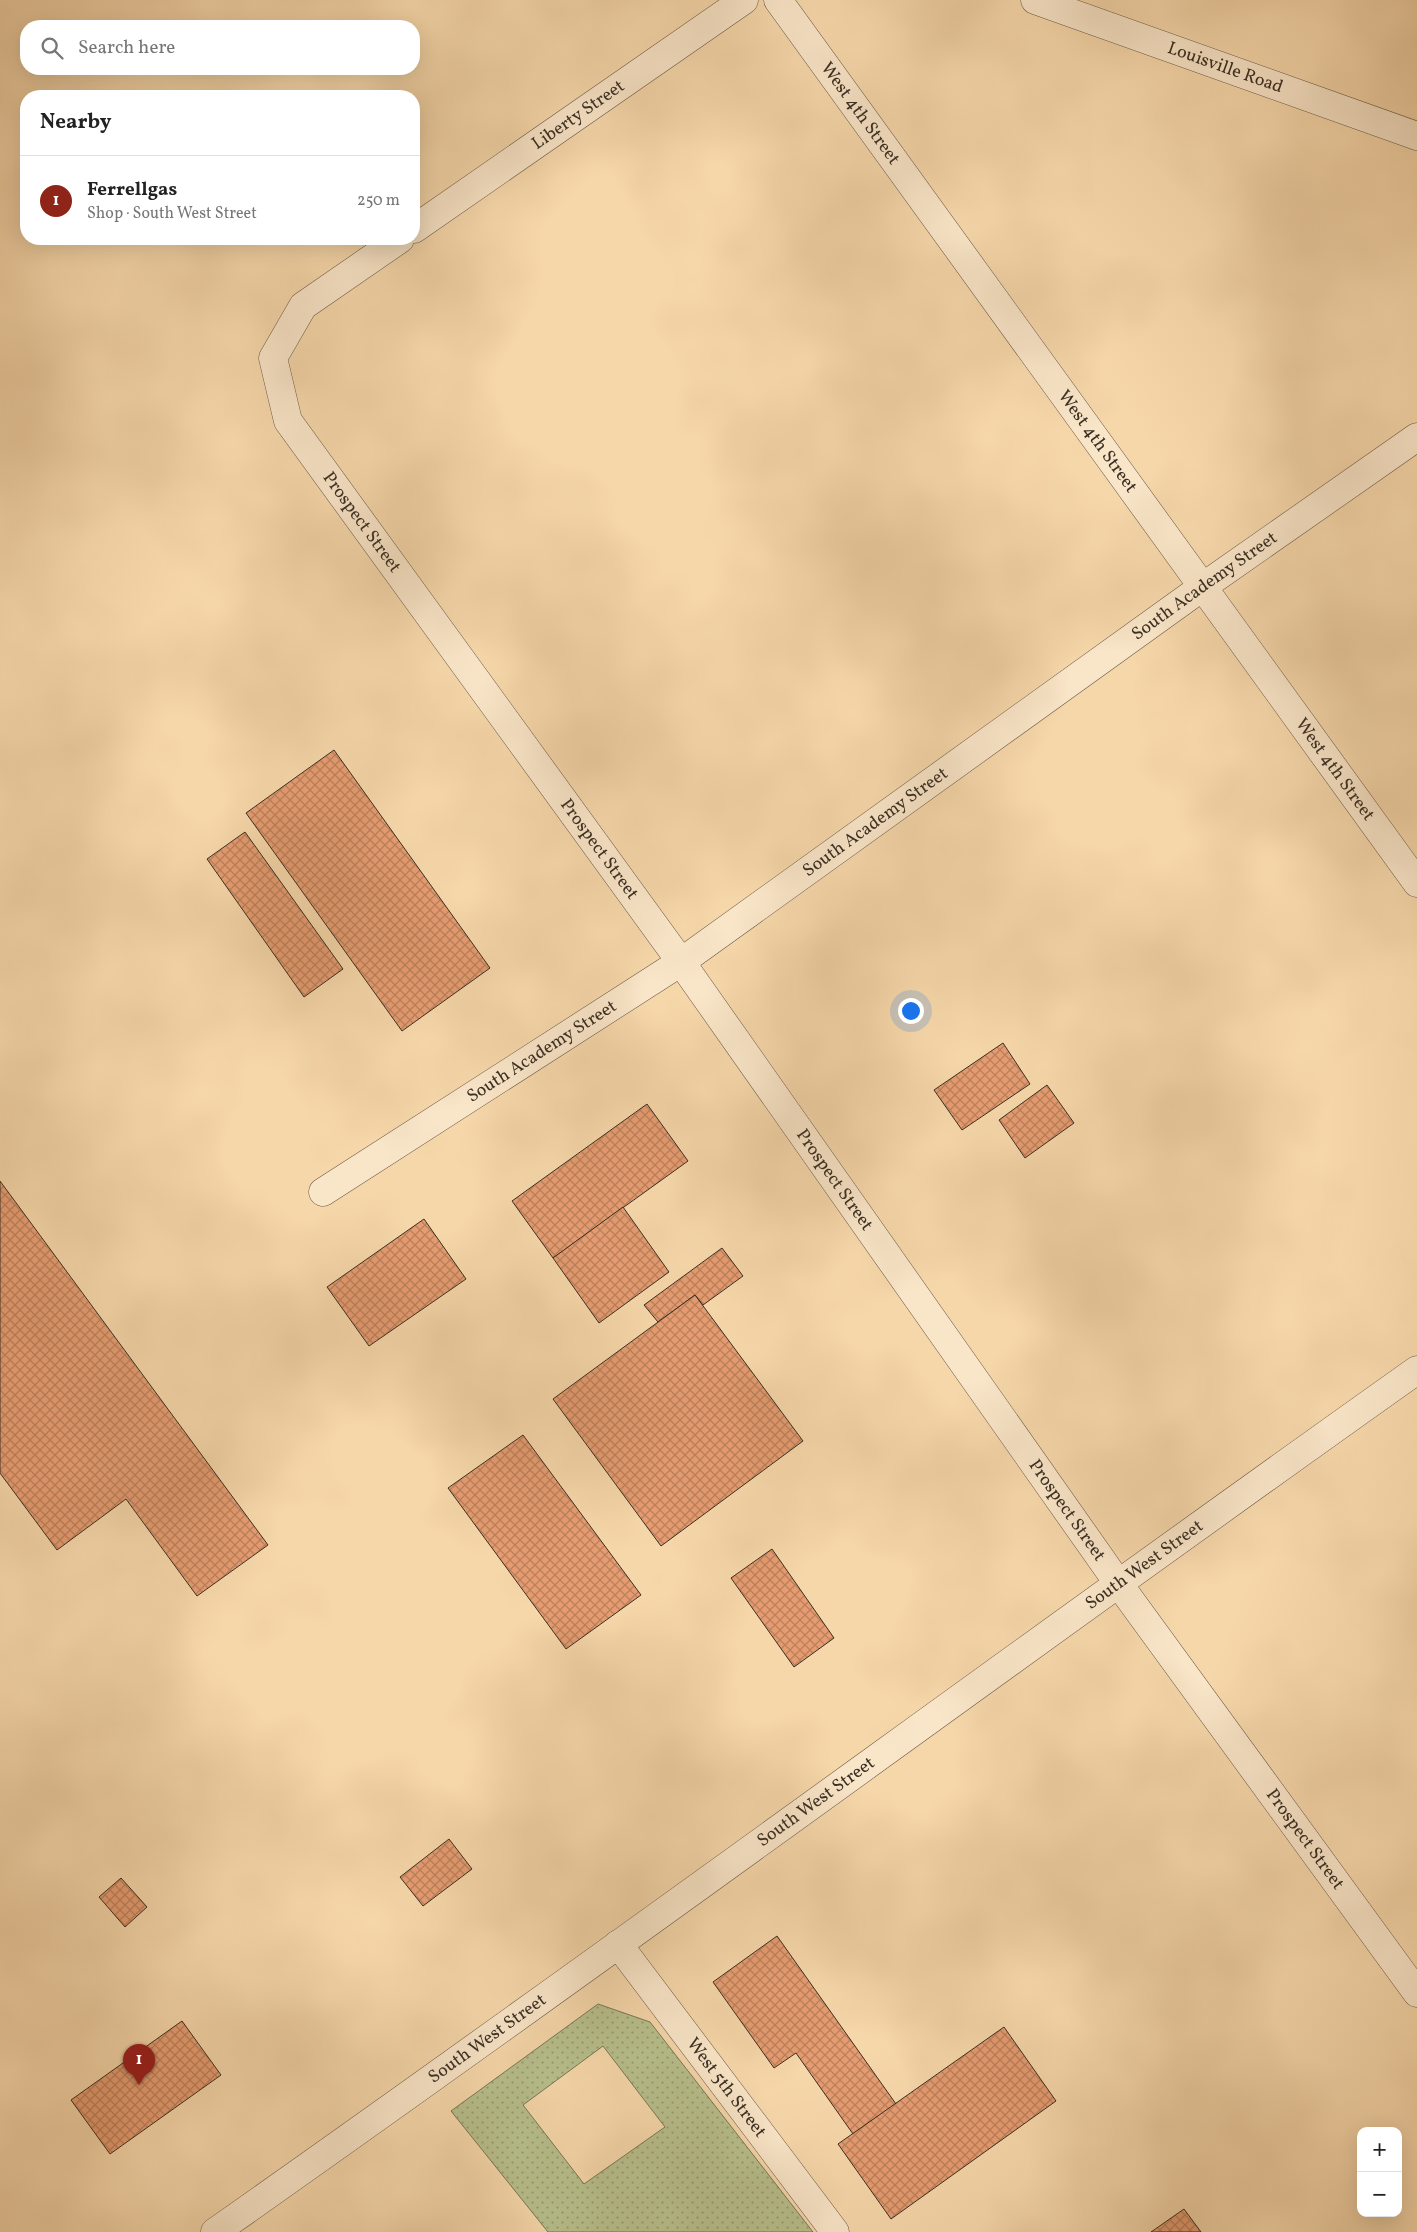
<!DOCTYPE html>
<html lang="en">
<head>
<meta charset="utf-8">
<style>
	body { margin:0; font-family:Vollkorn,serif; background:#f2f2f2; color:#222 }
	.controls { position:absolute; right:15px; bottom:15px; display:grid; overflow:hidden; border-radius:10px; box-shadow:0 5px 20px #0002 }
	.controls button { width:45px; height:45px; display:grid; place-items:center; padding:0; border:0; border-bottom:1px solid #e0e0e0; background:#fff; color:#222; font:25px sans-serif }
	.you { position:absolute; left:910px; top:1010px; width:18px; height:18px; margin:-12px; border:4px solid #fff; border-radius:50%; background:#1a73e8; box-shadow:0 0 0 8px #1a73e833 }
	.badge { display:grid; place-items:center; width:32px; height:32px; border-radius:50%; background:#8f2418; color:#fff; font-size:16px; font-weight:700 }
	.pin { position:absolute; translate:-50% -41px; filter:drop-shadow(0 1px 2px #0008) }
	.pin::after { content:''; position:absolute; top:26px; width:18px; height:15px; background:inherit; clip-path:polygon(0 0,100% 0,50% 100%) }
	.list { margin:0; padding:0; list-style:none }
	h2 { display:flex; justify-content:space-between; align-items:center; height:65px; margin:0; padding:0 20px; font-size:21px }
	h2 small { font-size:16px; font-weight:400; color:#767676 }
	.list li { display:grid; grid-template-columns:32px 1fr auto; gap:15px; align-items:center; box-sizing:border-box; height:90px; padding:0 20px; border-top:1px solid #e0e0e0 }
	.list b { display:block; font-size:19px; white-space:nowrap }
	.list p { margin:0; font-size:16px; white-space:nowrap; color:#767676 }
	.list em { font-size:16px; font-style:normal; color:#767676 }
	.icon { flex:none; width:28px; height:28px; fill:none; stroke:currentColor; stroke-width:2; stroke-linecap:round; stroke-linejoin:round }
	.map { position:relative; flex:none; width:1417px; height:2232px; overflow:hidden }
	.search { position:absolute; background:#fff; box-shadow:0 5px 20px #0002; left:20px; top:20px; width:400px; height:55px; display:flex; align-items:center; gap:12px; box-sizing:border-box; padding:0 18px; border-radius:20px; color:#767676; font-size:19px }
	.panel { position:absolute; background:#fff; box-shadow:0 5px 20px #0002; left:20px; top:90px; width:400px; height:155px; border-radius:20px }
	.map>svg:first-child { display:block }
	.grass { fill:url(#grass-dots); stroke:#787758; fill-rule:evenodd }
	.building { fill:url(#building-cross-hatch); stroke:#3a2f24 }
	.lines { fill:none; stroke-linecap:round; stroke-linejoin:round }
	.minor-casing { stroke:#695946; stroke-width:29 }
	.minor { stroke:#f9e5c8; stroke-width:28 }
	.labels { text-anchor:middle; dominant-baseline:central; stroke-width:4; stroke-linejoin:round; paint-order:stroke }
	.street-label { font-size:18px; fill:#3a2f24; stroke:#f9e5c8 }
</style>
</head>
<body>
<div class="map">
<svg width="1417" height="2232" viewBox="0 0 1417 2232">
	<defs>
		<pattern id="grass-dots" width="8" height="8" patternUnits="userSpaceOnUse" patternTransform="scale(1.25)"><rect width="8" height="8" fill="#b7bf8c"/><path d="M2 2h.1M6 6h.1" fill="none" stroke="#969c72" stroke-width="1.8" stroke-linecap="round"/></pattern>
		<pattern id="building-cross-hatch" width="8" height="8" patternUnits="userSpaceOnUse" patternTransform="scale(1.25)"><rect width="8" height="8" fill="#e69c70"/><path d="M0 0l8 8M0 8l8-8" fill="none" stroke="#bb805c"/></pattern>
	</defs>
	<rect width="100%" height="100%" fill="#f6d7aa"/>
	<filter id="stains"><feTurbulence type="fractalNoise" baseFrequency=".004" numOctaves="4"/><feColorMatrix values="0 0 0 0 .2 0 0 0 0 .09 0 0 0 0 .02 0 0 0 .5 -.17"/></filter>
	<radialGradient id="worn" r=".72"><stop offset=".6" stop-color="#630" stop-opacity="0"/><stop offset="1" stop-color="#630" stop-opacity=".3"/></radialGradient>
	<!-- grass -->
	<path class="grass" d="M598 2004 650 2022 813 2232H548L451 2111ZM603 2046 665 2127 584 2184 523 2105Z"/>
	<!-- building -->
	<g class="building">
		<path d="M334 750 490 968 402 1031 246 813Z"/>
		<path d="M245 832 343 969 304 997 207 859Z"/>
		<path d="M1003 1043 1030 1084 962 1130 934 1090Z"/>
		<path d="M1047 1085 1074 1123 1025 1158 999 1120Z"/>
		<path d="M647 1104 688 1161 553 1258 512 1201Z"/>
		<path d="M0 1181 268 1545 197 1596 126 1499 57 1550 0 1473Z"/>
		<path d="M623 1207 669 1272 599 1323 553 1258Z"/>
		<path d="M424 1219 466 1279 369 1346 327 1287Z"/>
		<path d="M722 1248 743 1276 703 1305 695 1295 658 1322 644 1305Z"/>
		<path d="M695 1295 803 1441 661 1546 553 1399Z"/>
		<path d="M523 1435 641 1595 566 1649 448 1488Z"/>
		<path d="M772 1549 834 1638 794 1667 731 1578Z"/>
		<path d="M449 1839 472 1869 423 1906 400 1877Z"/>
		<path d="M121 1878 147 1907 125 1927 99 1897Z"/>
		<path d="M777 1936 896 2104 853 2134 796 2053 774 2068 713 1982Z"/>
		<path d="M182 2021 221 2075 110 2154 71 2100Z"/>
		<path d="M1004 2027 1056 2101 891 2219 838 2144Z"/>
		<path d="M1184 2209 1201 2232H1151Z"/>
	</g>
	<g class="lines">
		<!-- minor casing -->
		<g class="minor-casing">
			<g id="minor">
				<path id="s1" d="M778 0 1417 883"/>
				<path id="s2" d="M1035 0 1417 136"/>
				<path id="s3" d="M414 229 744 0"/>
				<path id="s4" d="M400 239 303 306 273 358 288 421 681 962 1118 1583 1417 1993"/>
				<path id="s5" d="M323 1192 681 962 1201 588 1417 437"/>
				<path id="s6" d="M618 1944 835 2232"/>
				<path id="s7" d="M215 2232C618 1949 1015 1655 1417 1370"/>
			</g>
		</g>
		<!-- minor -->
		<use href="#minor" class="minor"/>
	</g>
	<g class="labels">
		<!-- street labels -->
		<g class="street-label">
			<text stroke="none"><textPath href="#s2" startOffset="202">Louisville Road</textPath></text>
			<text stroke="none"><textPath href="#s1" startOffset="140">West 4th Street</textPath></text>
			<text stroke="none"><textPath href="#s3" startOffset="200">Liberty Street</textPath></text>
			<text stroke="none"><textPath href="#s1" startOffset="545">West 4th Street</textPath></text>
			<text stroke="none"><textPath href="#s4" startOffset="368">Prospect Street</textPath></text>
			<text stroke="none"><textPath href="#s5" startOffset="1070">South Academy Street</textPath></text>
			<text stroke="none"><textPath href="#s1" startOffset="950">West 4th Street</textPath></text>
			<text stroke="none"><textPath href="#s5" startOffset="665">South Academy Street</textPath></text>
			<text stroke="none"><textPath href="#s4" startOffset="772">Prospect Street</textPath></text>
			<text stroke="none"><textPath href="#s5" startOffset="260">South Academy Street</textPath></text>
			<text stroke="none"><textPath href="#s4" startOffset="1178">Prospect Street</textPath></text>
			<text stroke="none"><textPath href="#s4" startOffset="1582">Prospect Street</textPath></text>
			<text stroke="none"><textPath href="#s7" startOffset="1144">South West Street</textPath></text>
			<text stroke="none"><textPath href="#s7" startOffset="739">South West Street</textPath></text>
			<text stroke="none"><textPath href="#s4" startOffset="1988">Prospect Street</textPath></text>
			<text stroke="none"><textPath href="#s7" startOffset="334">South West Street</textPath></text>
			<text stroke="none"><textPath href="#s6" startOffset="180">West 5th Street</textPath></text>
		</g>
	</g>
	<rect width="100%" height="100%" filter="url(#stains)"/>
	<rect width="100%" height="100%" fill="url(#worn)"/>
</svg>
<div class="controls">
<button>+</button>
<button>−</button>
</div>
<div class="you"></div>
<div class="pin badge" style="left:139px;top:2085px">1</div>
<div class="search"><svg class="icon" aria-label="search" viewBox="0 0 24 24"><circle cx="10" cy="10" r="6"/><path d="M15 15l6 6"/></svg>Search here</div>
<section class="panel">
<h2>Nearby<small></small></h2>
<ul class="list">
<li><span class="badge">1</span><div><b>Ferrellgas</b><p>Shop · South West Street</p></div><em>250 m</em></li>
</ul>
</section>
</div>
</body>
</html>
